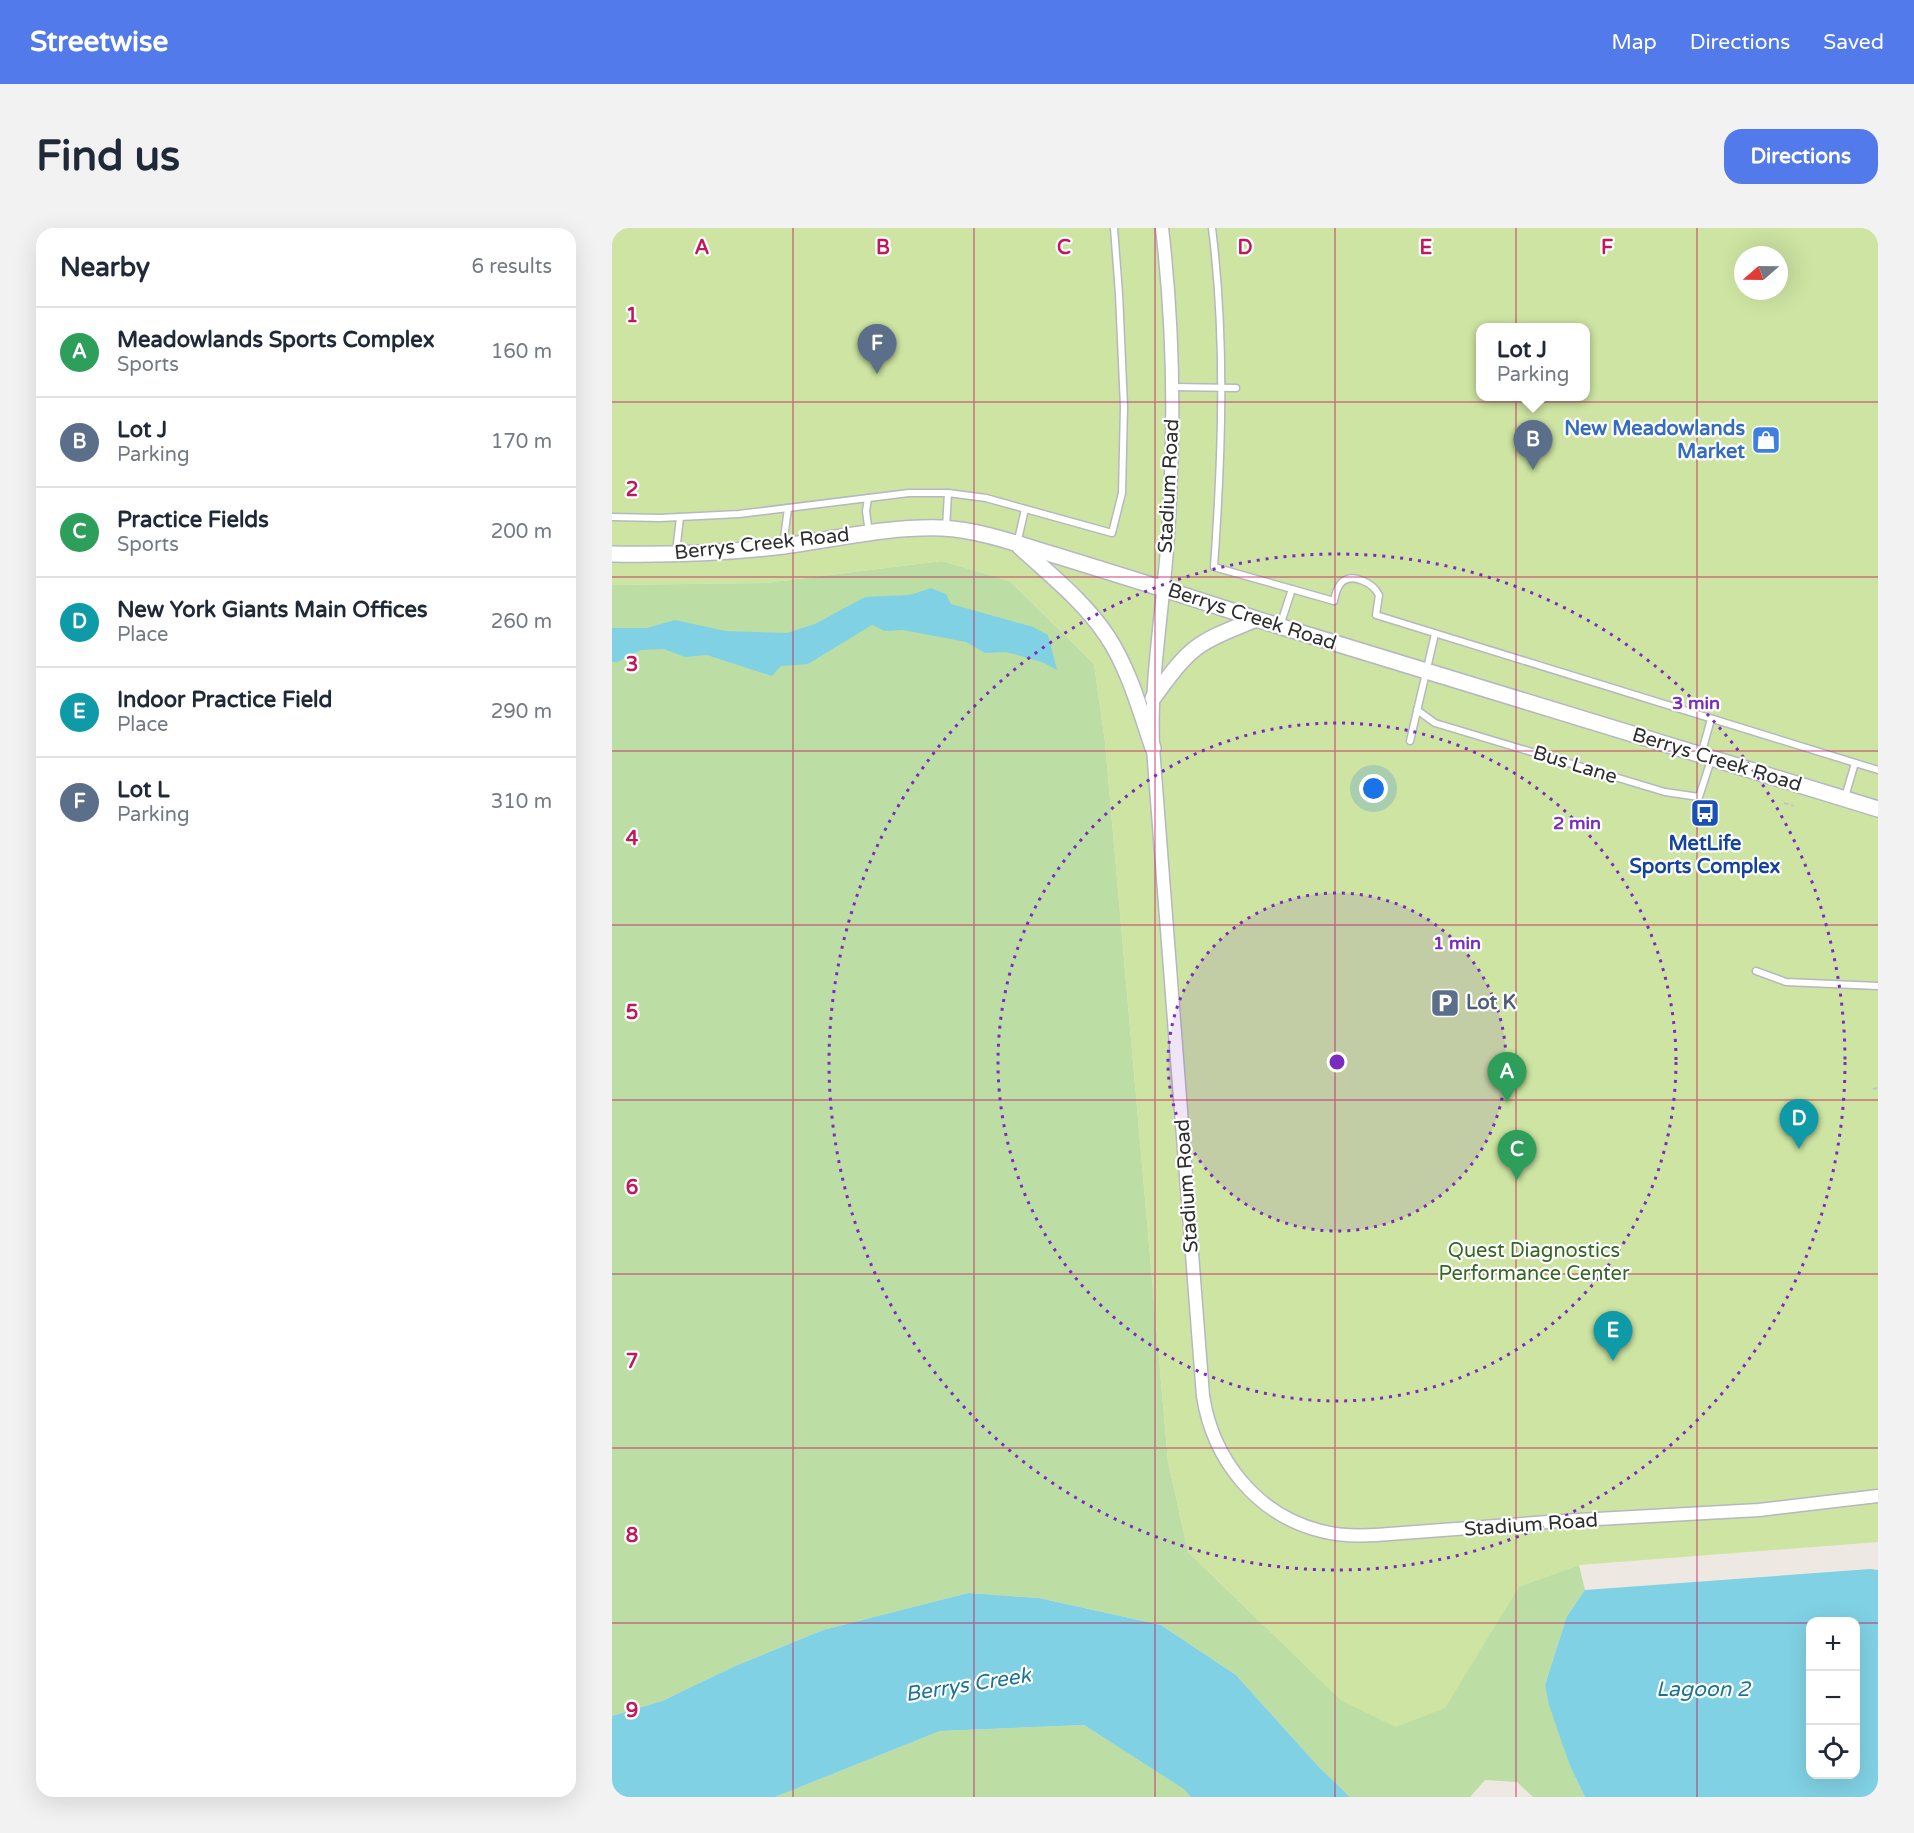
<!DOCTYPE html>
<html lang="en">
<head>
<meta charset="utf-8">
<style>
	body { margin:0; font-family:"Varela Round",sans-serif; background:#f2f2f3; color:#1f2937 }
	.controls { position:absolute; right:18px; bottom:18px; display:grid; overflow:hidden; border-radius:12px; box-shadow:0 6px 24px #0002 }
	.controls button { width:54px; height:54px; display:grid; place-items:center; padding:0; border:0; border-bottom:2px solid #e0e1e3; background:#fff; color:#1f2937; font:30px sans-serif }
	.compass { position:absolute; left:1122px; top:18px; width:54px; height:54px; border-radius:50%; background:#fff; box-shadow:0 6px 24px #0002; rotate:250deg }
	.you { position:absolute; left:762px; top:561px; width:21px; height:21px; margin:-15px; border:4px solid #fff; border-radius:50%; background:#1a73e8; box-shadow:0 0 0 9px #1a73e833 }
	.badge { display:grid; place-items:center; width:39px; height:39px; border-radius:50%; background:#537aea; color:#fff; font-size:20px; font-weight:700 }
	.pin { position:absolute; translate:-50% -50px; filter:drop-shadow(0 2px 3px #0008) }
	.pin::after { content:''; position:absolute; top:32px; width:21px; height:18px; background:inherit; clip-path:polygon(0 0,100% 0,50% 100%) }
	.popup { position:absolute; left:864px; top:95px; width:114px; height:78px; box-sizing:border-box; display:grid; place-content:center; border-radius:12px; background:#fff; filter:drop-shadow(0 2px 4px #0005); font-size:20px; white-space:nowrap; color:#747a83 }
	.popup b { font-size:22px; color:#1f2937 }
	.popup::after { content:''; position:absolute; left:50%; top:100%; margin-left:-12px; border:12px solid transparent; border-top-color:#fff }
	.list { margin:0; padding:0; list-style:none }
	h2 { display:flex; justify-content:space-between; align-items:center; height:78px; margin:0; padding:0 24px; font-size:26px }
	h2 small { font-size:20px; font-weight:400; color:#747a83 }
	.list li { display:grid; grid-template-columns:39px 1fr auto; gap:18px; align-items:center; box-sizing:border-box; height:90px; padding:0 24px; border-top:2px solid #e0e1e3 }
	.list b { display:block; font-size:22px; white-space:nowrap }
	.list p { margin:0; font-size:20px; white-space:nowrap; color:#747a83 }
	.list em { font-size:20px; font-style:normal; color:#747a83 }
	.icon { flex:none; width:33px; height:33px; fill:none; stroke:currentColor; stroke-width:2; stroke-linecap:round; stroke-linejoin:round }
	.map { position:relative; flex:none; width:1266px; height:1569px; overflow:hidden; border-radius:18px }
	header { display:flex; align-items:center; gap:36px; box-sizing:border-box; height:84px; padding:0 30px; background:#537aea; color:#fff }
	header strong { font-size:28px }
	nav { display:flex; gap:33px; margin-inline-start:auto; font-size:21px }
	.intro { display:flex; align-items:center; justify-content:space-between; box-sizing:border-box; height:144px; padding:0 36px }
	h1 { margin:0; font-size:42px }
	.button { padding:15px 27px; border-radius:18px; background:#537aea; color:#fff; font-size:21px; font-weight:700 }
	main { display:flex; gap:36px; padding:0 36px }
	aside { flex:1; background:#fff; border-radius:18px; box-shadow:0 6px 24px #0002 }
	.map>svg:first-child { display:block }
	.green { fill:#bcdea5 }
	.pitch { fill:#cde4a2; fill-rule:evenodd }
	.water { fill:#80d1e4; fill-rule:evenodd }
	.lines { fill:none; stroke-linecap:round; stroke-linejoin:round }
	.service-casing { stroke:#b5b8c0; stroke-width:9 }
	.minor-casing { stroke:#b5b8c0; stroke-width:15 }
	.tertiary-casing { stroke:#b5b8c0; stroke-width:18 }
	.path { stroke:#c4c4c4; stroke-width:2; stroke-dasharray:4.5 3; stroke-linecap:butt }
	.service { stroke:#fff; stroke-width:6 }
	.minor { stroke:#fff; stroke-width:12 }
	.tertiary { stroke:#fff; stroke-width:15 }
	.grid { fill:none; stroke:#c2185b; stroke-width:1.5; stroke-opacity:0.55 }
	.ring { fill:none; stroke:#7b2cbf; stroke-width:3; stroke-dasharray:3 6 }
	.labels { text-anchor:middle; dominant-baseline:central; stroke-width:4.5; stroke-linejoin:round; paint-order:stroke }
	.shop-label { font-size:20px; font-weight:bold; fill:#366cbe; stroke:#fff; text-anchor:end }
	.street-label { font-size:20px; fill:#2e2e2e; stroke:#fff }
	.transit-label { font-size:20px; font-weight:bold; fill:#164399; stroke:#fff }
	.service-label { font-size:20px; font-weight:bold; fill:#4e5e75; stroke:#fff; text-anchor:start }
	.park-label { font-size:20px; fill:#366623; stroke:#fff }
	.water-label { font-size:21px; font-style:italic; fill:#1b7495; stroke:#fff }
	.grid-label { font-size:20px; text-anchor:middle; font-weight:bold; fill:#c2185b; stroke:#fff; stroke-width:4.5; stroke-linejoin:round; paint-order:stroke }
	.centre { fill:#7b2cbf; stroke:#fff; stroke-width:3 }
	.ring-label { font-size:18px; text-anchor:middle; font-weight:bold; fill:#7b2cbf; stroke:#fff; stroke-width:4.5; stroke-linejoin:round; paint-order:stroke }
</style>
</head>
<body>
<header>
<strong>Streetwise</strong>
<nav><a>Map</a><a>Directions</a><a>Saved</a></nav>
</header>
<div class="intro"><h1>Find us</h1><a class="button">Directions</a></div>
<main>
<aside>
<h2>Nearby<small>6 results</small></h2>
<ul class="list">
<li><span class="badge" style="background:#2e9e5b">A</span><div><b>Meadowlands Sports Complex</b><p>Sports</p></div><em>160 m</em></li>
<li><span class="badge" style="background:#5c6f8a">B</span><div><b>Lot J</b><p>Parking</p></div><em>170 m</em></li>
<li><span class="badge" style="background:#2e9e5b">C</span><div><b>Practice Fields</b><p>Sports</p></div><em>200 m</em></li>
<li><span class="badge" style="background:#0f9aa8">D</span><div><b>New York Giants Main Offices</b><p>Place</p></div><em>260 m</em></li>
<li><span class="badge" style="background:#0f9aa8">E</span><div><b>Indoor Practice Field</b><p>Place</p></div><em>290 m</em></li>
<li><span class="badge" style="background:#5c6f8a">F</span><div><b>Lot L</b><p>Parking</p></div><em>310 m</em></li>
</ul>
</aside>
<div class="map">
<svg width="1266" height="1569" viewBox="0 0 1266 1569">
	<rect width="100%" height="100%" fill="#eee8e2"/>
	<!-- green -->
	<g class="green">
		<path d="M330 333 398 353 482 436 493 514 556 1233 576 1324 730 1473 877 1407 906 1359 967 1337 973 1362 955 1388 933 1457 958 1538 973 1569H921L905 1554 873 1552 858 1569H738L706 1538 624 1447 549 1397 427 1370 356 1365 211 1402 121 1439 50 1473 0 1488V357L153 355Z"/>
		<path d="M472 1497 573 1561 579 1569H163L328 1503Z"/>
	</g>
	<!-- pitch -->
	<path class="pitch" d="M0 0H1266V1314L967 1337 907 1359 833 1480 784 1499 730 1473 576 1324 556 1233 493 514 482 436 398 353 330 333 153 355 0 357ZM1131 27H1167V63H1131ZM868 100H974V168H868Z"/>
	<!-- water -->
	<g class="water">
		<path d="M319 360 334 366 339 376 421 399 436 407 445 442 430 434 394 424 373 425 354 414 291 402 273 403 260 397 196 436 169 438 160 448 95 427 73 429 52 421 29 422 5 434H0V400H35L63 392 114 403 175 405 203 396 253 369 298 367Z"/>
		<path d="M1258 1341 1266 1342V1569H973L958 1538 937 1477 933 1457 955 1388 973 1362ZM1198 1394H1244V1546H1198Z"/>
		<path d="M356 1365 427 1370 549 1397 624 1447 706 1538 738 1569H579L572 1561 472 1497 328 1503 163 1569H0V1488L50 1473 121 1439 211 1402Z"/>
	</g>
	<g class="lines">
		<!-- service casing -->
		<g class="service-casing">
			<g id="service">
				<path d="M600 0C614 112 610 226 602 339L722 373C723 367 725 360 729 355 740 344 761 355 767 367L764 387 1266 542"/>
				<path d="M561 159 624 160"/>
				<path d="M256 270 254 283 257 305"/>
				<path d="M0 289 48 290 127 286 297 265H336L374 270 500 305 510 265 512 179 507 66 502 0"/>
				<path d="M334 300 336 265"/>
				<path d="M405 316 413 281"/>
				<path d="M171 318 176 280"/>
				<path d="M64 324 68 289"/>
				<path d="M668 398 680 361"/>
				<path d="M805 482 823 495 1053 564 1087 569 1099 532"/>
				<path d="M798 513 823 406"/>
				<path d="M1089 527 1099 491"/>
				<path d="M1233 569 1243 535"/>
				<path d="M1144 743 1174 754 1266 758"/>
			</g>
		</g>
		<!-- minor casing -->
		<g class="minor-casing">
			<path id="minor" d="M550 0C562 102 563 204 556 306 552 377 538 448 541 520L591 1168C601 1232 645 1287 709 1303 727 1308 746 1308 764 1307L949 1293 1147 1282 1266 1268"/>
		</g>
		<!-- tertiary casing -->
		<g class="tertiary-casing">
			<g id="tertiary">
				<path d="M407 318C437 346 472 373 495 408 517 441 528 482 541 520"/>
				<path d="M0 326C57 327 115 325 172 318 224 311 277 298 330 300 370 302 411 318 449 329 514 349 579 369 644 391L1266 581"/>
				<path d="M541 470C554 453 567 433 584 420 601 407 624 400 644 391"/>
			</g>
		</g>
		<!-- path -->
		<g class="path">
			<path d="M1172 575 1182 578"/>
			<path d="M1261 861 1266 860"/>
		</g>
		<!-- service -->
		<use href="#service" class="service"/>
		<!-- minor -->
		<use href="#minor" class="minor"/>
		<!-- tertiary -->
		<use href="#tertiary" class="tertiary"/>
	</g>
	<!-- grid -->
	<path class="grid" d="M181 0V1569M362 0V1569M543 0V1569M723 0V1569M904 0V1569M1085 0V1569M0 174H1266M0 349H1266M0 523H1266M0 697H1266M0 872H1266M0 1046H1266M0 1220H1266M0 1395H1198M1244 1395H1266"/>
	<!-- distance rings -->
	<circle cx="725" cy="834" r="169" fill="#7b2cbf" fill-opacity=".12"/>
	<g class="ring">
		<circle cx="725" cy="834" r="169"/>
		<circle cx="725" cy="834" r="339"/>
		<circle cx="725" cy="834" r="508"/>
	</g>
	<!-- icons -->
	<defs>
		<g id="shop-square" transform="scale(1.5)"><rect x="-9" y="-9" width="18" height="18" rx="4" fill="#3f7fe0" stroke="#fff"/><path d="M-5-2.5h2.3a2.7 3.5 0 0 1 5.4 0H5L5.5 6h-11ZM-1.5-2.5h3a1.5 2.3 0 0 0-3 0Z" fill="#fff"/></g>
		<g id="bus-square" transform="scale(1.5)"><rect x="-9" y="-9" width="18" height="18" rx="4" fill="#1a4fb4" stroke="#fff"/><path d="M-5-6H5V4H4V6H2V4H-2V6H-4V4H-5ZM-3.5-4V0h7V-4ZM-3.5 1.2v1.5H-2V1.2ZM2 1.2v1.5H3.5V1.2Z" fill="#fff"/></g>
		<g id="parking-square" transform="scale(1.5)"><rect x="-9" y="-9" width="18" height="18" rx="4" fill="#5c6f8a" stroke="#fff"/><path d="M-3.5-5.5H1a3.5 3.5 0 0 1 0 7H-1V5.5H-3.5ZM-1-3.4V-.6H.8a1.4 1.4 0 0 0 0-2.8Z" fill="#fff"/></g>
	</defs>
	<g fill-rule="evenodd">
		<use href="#shop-square" x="1154" y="212"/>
		<use href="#bus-square" x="1093" y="585"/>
		<use href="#parking-square" x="833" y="775"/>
	</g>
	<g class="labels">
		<!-- shop labels -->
		<g class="shop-label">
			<text x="1133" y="201">New Meadowlands<tspan x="1133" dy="23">Market</tspan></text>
		</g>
		<!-- street labels -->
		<g class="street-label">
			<text transform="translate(557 258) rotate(-87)">Stadium Road</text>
			<text transform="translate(150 316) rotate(-6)">Berrys Creek Road</text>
			<text transform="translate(640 389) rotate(18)">Berrys Creek Road</text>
			<text transform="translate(1105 532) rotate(17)">Berrys Creek Road</text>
			<text transform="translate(963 537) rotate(17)">Bus Lane</text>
			<text transform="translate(575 958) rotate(-94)">Stadium Road</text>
			<text transform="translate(919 1297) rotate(-4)">Stadium Road</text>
		</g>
		<!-- transit labels -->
		<g class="transit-label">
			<text x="1093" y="616">MetLife<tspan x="1093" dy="23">Sports Complex</tspan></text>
		</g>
		<!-- service labels -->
		<g class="service-label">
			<text x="854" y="775">Lot K</text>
		</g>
		<!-- park labels -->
		<g class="park-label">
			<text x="922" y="1023">Quest Diagnostics<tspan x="922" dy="23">Performance Center</tspan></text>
		</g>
		<!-- water labels -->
		<g class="water-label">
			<text transform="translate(356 1457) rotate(-9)">Berrys Creek</text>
			<text x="1091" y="1461">Lagoon 2</text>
		</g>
	</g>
	<g class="grid-label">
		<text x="90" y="26">A</text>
		<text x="271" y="26">B</text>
		<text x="452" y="26">C</text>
		<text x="633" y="26">D</text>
		<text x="814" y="26">E</text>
		<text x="995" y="26">F</text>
		<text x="20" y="94">1</text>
		<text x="20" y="268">2</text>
		<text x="20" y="443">3</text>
		<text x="20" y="617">4</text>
		<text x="20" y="791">5</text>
		<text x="20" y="966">6</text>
		<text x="20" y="1140">7</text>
		<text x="20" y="1314">8</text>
		<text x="20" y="1489">9</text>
	</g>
	<circle cx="725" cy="834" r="9" class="centre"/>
	<g class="ring-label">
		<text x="1084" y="481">3 min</text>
		<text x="965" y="601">2 min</text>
		<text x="845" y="721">1 min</text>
	</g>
</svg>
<div class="controls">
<button>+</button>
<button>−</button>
<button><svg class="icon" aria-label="locate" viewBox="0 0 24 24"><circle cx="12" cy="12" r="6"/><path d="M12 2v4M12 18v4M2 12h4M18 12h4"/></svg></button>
</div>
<svg class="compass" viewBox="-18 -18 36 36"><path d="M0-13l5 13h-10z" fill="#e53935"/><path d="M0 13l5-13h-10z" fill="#747a83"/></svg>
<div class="you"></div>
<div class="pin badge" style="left:895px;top:874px;background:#2e9e5b">A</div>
<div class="pin badge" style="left:921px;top:242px;background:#5c6f8a">B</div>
<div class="popup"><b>Lot J</b>Parking</div>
<div class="pin badge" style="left:905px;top:952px;background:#2e9e5b">C</div>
<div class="pin badge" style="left:1187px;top:921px;background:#0f9aa8">D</div>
<div class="pin badge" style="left:1001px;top:1133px;background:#0f9aa8">E</div>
<div class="pin badge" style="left:265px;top:146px;background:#5c6f8a">F</div>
</div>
</main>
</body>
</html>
